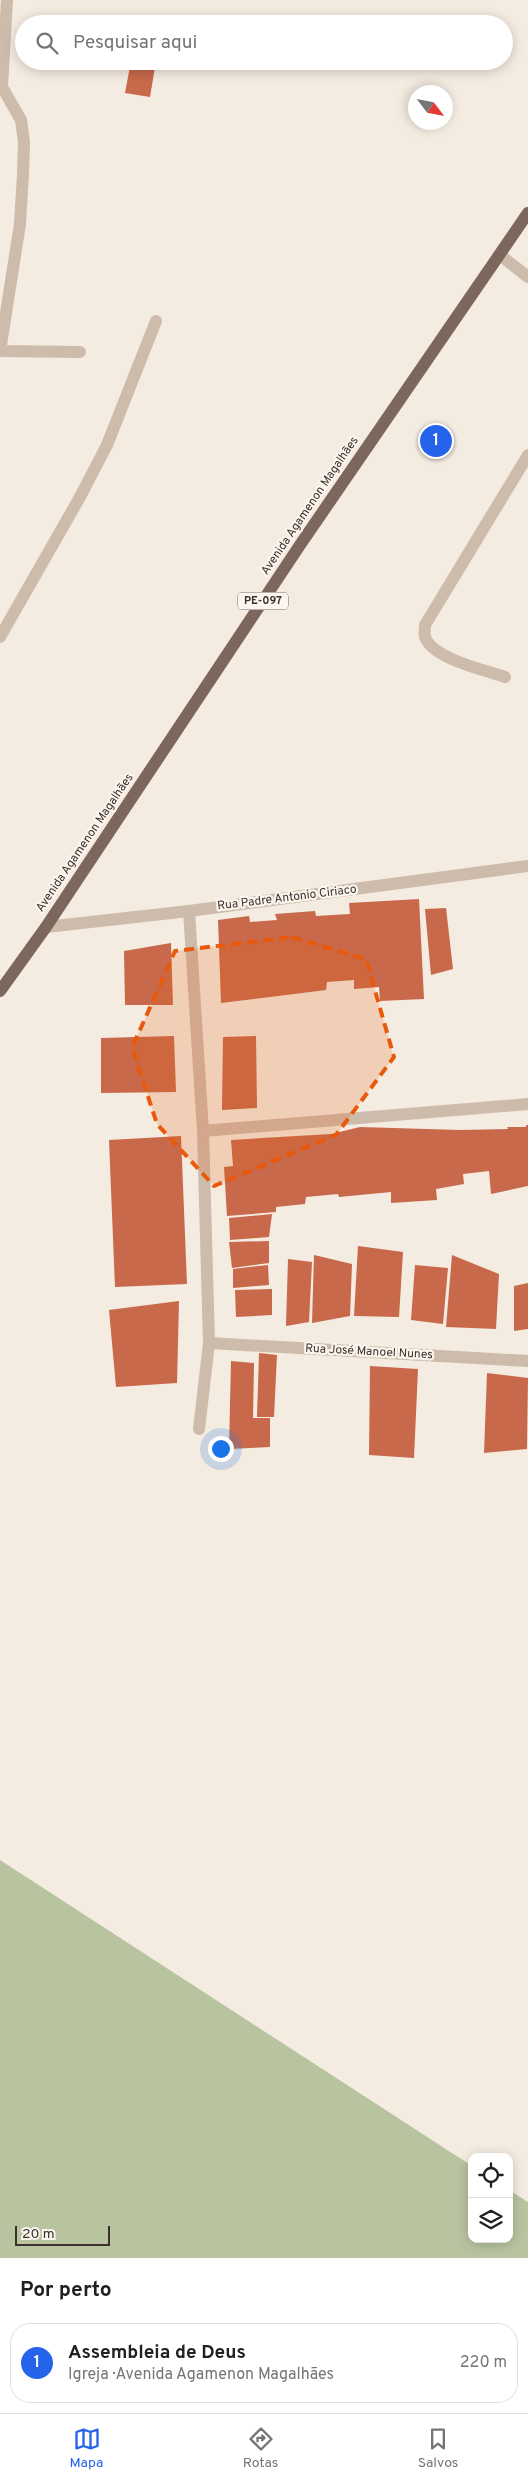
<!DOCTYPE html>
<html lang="pt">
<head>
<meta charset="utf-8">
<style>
	body { margin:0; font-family:Overpass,sans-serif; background:#f2f2f2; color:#202124 }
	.controls { position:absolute; right:15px; bottom:15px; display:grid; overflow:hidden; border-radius:10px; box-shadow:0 2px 12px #0003 }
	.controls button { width:45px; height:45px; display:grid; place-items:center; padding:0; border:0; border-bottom:1px solid #e0e0e0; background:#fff; color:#202124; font:25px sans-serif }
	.compass { position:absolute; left:408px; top:85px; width:45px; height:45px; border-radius:50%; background:#fff; box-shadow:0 2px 12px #0003; rotate:122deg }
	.scale { position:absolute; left:15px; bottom:12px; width:95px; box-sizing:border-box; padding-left:5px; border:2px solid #3b302b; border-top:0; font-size:14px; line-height:18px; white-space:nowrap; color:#3b302b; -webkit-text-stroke:4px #fbf5ee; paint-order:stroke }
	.you { position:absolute; left:220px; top:1448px; width:18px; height:18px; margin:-12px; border:4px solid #fff; border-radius:50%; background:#1a73e8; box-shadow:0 0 0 8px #1a73e833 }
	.badge { display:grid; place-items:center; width:32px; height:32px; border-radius:50%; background:#2563eb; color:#fff; font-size:16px; font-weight:700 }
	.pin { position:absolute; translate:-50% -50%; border:2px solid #fff; box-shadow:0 1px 5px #0006 }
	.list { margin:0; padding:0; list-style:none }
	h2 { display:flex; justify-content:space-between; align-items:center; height:65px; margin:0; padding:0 20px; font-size:21px }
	h2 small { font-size:16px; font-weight:400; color:#757577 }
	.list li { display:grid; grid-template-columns:32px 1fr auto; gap:15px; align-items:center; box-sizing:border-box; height:80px; margin:0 10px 10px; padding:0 10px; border:1px solid #e0e0e0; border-radius:20px }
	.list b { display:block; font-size:19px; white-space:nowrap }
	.list p { margin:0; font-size:16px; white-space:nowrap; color:#757577 }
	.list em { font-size:16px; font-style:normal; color:#757577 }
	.icon { flex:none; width:28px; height:28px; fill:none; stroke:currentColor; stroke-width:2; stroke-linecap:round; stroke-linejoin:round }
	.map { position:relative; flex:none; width:528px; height:2258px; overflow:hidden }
	.search { position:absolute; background:#fff; box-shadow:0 2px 12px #0003; left:15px; right:15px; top:15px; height:55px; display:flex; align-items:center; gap:12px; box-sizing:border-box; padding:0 18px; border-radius:28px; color:#757577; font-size:19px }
	.sheet { height:155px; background:#fff }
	nav { display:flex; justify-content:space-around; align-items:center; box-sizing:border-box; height:70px; border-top:1px solid #e0e0e0; background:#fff; font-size:14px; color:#757577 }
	nav a { display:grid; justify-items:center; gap:2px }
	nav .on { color:#2563eb }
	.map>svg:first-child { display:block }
	.green { fill:#b8c4a0 }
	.building { fill:#c8694b }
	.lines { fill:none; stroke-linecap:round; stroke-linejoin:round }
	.minor { stroke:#cdbbac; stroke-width:12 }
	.major { stroke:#7d675c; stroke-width:12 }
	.marked { fill:#e8590c; fill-opacity:0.2; stroke:#e8590c; stroke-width:4; stroke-dasharray:10 6; stroke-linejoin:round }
	.labels { text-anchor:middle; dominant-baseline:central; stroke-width:4.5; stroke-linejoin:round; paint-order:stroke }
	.shield { fill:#fbf5ee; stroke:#756b66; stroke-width:1 }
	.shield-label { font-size:11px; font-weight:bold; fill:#3b302b }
	.street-label { font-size:12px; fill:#3b302b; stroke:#fbf5ee }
</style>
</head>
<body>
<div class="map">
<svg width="528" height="2258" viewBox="0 0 528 2258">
	<rect width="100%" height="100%" fill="#f4ebe1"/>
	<!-- green -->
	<path class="green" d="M0 1860 472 2166V2239H509V2190L528 2202V2258H0Z"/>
	<!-- building -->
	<g class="building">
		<path d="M131 61H156L150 97 125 93Z"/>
		<path d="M419 899 424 999 380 1001 379 987 354 989V980L327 982 326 990 221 1003 218 920 249 916 250 922 277 920 275 914 315 911 316 916 350 914 349 903Z"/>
		<path d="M446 908 453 969 431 975 425 909Z"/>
		<path d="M171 943 173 1005H125L124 951Z"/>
		<path d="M174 1036 176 1092 101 1093V1038Z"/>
		<path d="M256 1036 257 1108 222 1110 223 1037Z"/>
		<path d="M526 1125H528V1186L491 1194 489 1171 463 1174 464 1184 436 1189 437 1200 391 1203V1192L339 1197 338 1194 306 1197 305 1204 276 1207V1212L227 1216 224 1167 233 1166 231 1140 331 1134 360 1127 460 1130 508 1129 507 1127H526Z"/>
		<path d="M181 1136 187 1284 115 1287 109 1140Z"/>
		<path d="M272 1214 269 1237 230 1240 229 1218Z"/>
		<path d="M269 1241V1263L232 1268 229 1242Z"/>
		<path d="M358 1246 403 1252 399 1317 354 1316Z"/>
		<path d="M314 1255 352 1264 350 1316 312 1323Z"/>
		<path d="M452 1255 499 1274 496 1329 446 1327Z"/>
		<path d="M288 1259 312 1262 309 1322 286 1326Z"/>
		<path d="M268 1265 269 1285 233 1288V1269Z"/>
		<path d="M415 1265 448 1268 443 1324 411 1320Z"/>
		<path d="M528 1283V1329L514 1331V1286Z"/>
		<path d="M272 1289V1315L236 1317 235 1290Z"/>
		<path d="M179 1301 177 1383 116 1387 109 1310Z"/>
		<path d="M259 1353 277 1355 274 1417H257Z"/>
		<path d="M231 1361 254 1363 253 1418H270V1447L229 1449Z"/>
		<path d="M370 1366 418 1369 414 1458 369 1455Z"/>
		<path d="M487 1373 528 1378 527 1449 484 1453Z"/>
	</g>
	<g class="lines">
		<!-- minor -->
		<g class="minor">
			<path d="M500 255 528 277"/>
			<path d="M0 351 20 224 23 174 24 142 21 120 2 87 7 0"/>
			<path d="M0 351 80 352"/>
			<path d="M0 637 80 497 107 445 156 321"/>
			<path d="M505 677C485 670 433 659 425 637 424 634 425 629 425 625L528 455"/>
			<path d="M189 911 203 1131 209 1343 199 1429"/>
			<path d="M46 927 189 911 528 866"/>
			<path d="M203 1131 528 1104"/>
			<path d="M209 1343 528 1361"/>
		</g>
		<!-- major -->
		<path class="major" d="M0 991 46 927 300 545 528 213"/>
	</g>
	<!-- marked area -->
	<path class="marked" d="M292 937 366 959 394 1057 336 1135 214 1186 157 1124 132 1048 175 951Z"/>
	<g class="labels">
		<!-- shield labels -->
		<rect class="shield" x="238" y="592.5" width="50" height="17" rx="4"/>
		<g class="shield-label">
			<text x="263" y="601">PE-097</text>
		</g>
		<!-- street labels -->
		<g class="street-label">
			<text transform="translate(310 506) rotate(-56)">Avenida Agamenon Magalhães</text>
			<text transform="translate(85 843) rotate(-56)">Avenida Agamenon Magalhães</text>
			<text transform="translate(287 898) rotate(-7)">Rua Padre Antonio Ciriaco</text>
			<text transform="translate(369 1352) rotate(3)">Rua José Manoel Nunes</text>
		</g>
	</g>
</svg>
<div class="controls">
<button><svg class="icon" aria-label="locate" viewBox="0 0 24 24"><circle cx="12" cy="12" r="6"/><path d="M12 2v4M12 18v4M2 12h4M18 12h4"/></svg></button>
<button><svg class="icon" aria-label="layers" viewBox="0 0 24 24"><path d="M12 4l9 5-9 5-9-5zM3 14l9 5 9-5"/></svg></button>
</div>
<svg class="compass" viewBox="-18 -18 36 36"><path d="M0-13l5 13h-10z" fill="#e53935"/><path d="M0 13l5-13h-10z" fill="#757577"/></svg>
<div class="scale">20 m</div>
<div class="you"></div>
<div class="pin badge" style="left:436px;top:441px">1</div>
<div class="search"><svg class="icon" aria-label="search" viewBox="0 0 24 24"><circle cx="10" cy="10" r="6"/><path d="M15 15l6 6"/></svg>Pesquisar aqui</div>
</div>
<section class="sheet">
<h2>Por perto<small></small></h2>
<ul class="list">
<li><span class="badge">1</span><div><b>Assembleia de Deus</b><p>Igreja · Avenida Agamenon Magalhães</p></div><em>220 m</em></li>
</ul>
</section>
<nav>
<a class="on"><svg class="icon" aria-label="map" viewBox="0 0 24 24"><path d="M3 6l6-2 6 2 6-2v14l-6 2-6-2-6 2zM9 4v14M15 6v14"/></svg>Mapa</a>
<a><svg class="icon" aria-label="directions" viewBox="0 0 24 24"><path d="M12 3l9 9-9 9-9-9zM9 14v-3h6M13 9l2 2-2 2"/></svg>Rotas</a>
<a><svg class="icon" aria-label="saved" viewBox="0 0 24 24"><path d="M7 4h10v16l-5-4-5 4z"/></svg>Salvos</a>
</nav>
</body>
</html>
